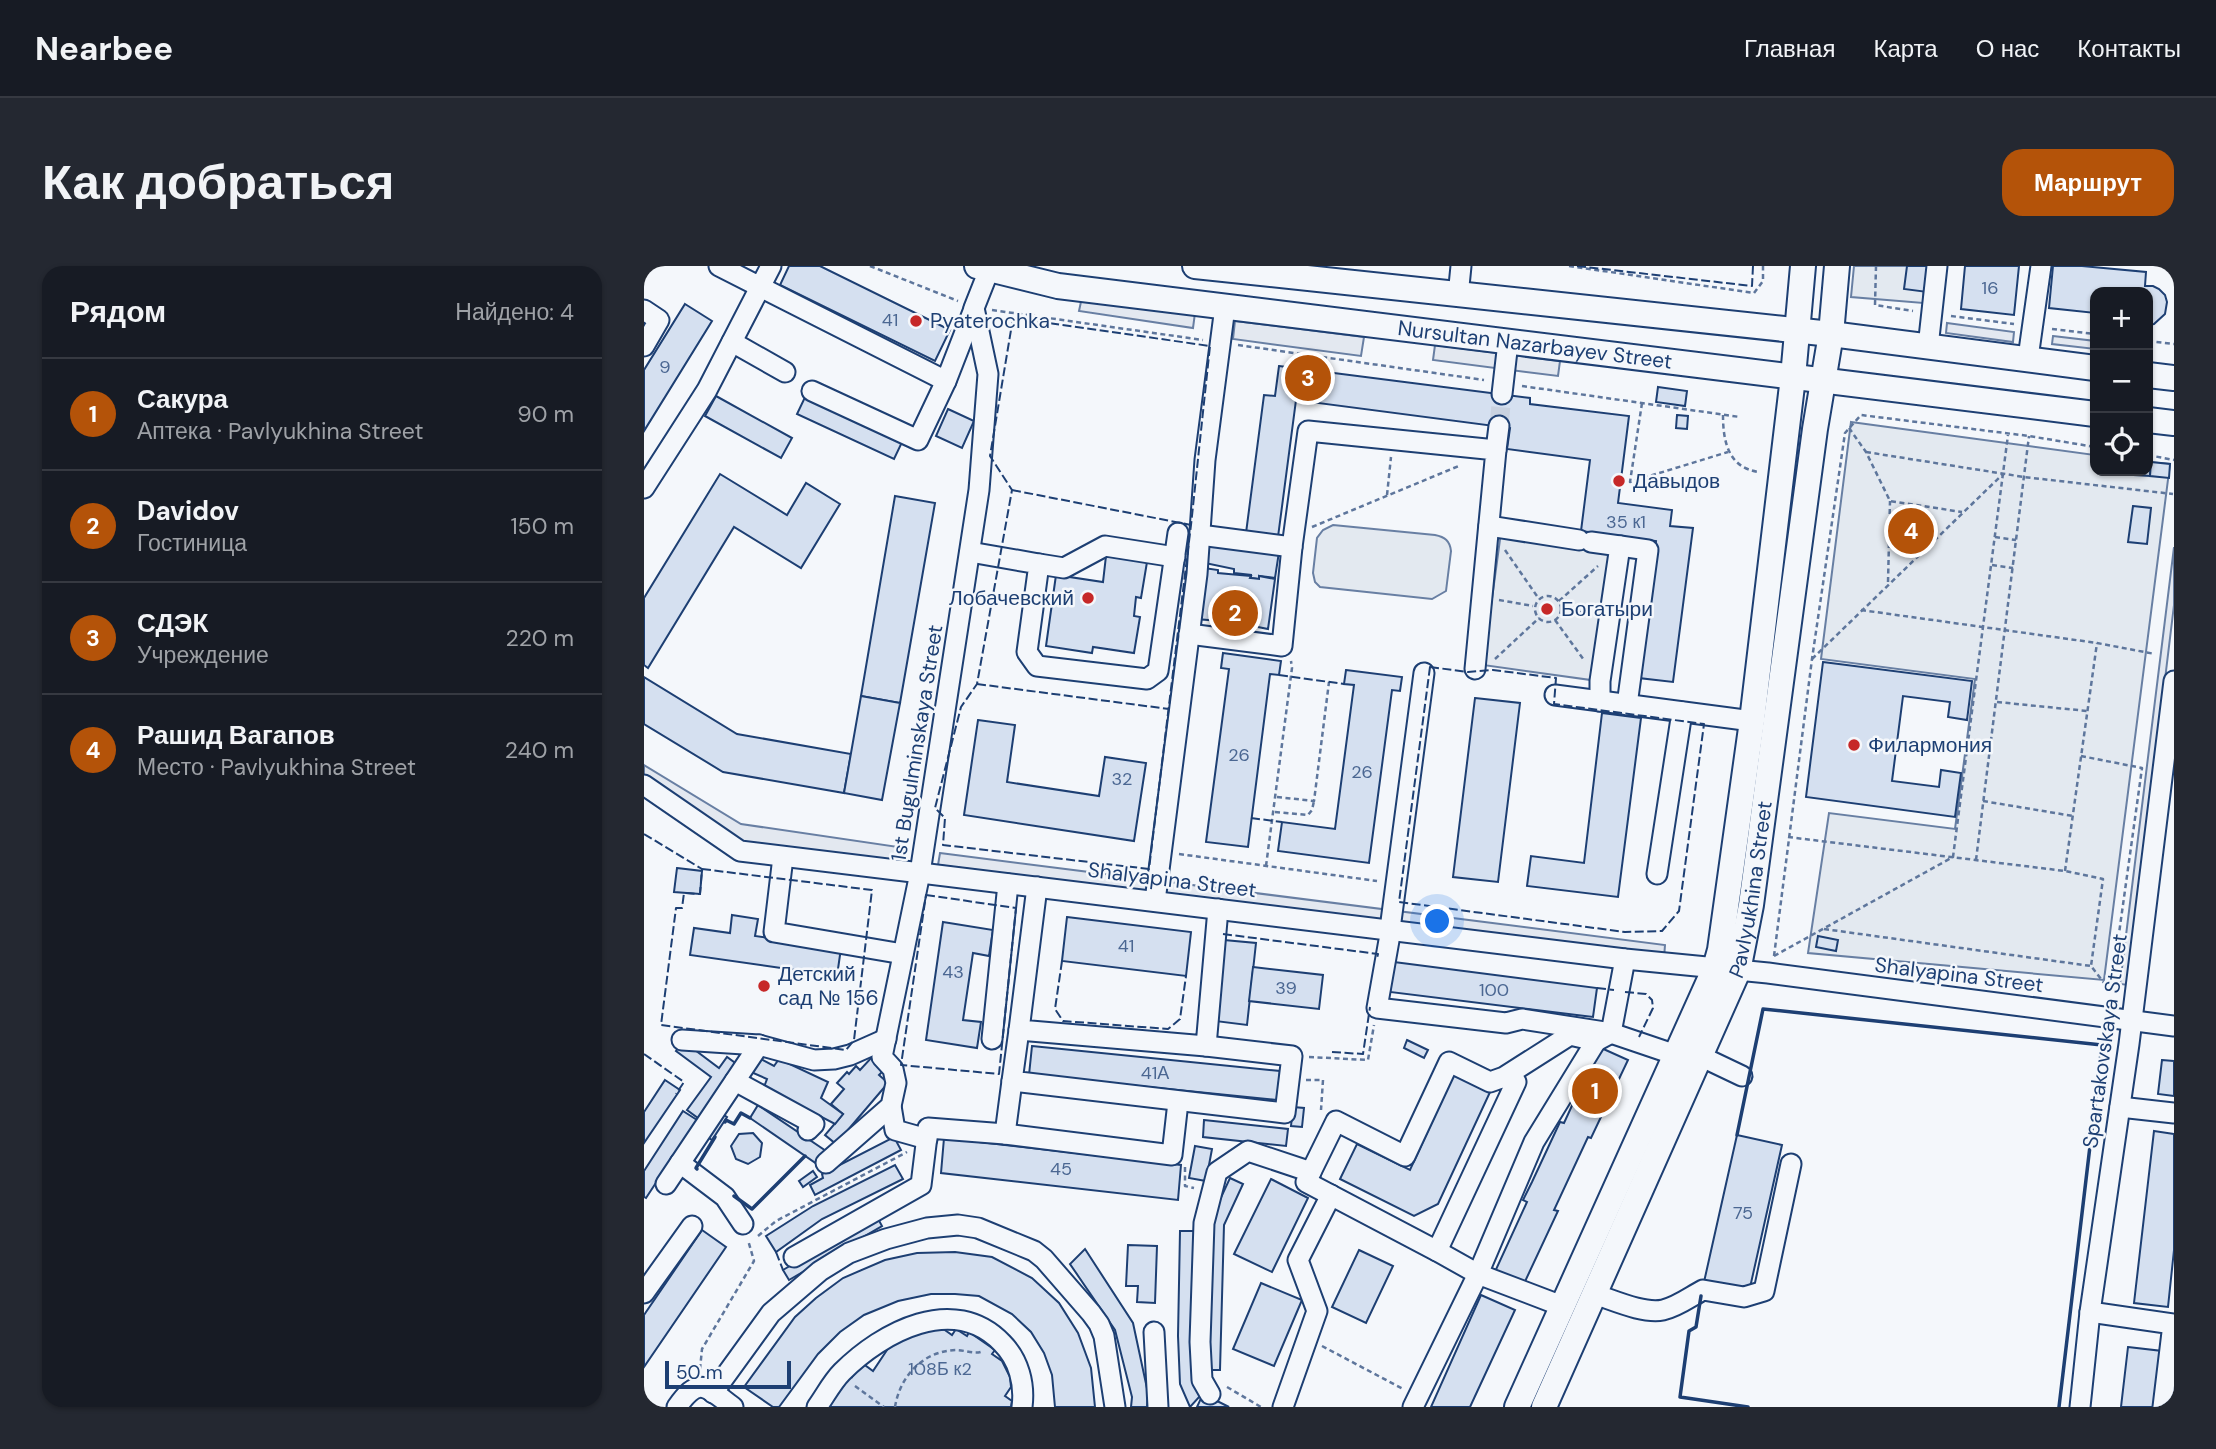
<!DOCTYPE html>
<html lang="ru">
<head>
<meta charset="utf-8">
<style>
	body { margin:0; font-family:"DM Sans",sans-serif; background:#242831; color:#f1f3f6 }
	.controls { position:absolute; right:21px; top:21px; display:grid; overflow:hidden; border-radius:14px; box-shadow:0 2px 5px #0004 }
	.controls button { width:63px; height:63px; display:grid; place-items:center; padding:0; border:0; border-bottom:2px solid #363941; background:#171b24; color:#f1f3f6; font:35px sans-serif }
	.scale { position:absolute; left:21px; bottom:18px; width:126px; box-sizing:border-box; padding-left:7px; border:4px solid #1d3f73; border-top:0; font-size:19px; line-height:24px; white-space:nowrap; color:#1d3f73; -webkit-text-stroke:5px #f4f7fb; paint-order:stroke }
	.you { position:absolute; left:794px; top:656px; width:24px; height:24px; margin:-18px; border:5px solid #fff; border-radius:50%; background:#1a73e8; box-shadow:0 0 0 10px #1a73e833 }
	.badge { display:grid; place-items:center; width:46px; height:46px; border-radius:50%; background:#b45309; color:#fff; font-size:23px; font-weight:700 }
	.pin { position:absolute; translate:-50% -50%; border:4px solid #fff; box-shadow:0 2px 7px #0006 }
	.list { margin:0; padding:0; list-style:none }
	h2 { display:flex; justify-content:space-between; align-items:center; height:91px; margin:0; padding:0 28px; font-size:30px }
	h2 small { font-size:23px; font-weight:400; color:#9ea1a6 }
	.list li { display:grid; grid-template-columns:46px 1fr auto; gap:21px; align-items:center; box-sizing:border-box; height:112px; padding:0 28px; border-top:2px solid #363941 }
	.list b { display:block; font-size:26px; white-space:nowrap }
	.list p { margin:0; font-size:23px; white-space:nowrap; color:#9ea1a6 }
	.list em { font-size:23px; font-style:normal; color:#9ea1a6 }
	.icon { flex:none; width:38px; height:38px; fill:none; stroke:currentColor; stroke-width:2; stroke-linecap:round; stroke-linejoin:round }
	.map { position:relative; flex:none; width:1530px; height:1141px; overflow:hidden; border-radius:21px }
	header { display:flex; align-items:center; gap:42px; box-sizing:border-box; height:98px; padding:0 35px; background:#171b24; border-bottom:2px solid #363941 }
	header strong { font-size:33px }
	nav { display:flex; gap:38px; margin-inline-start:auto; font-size:24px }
	.intro { display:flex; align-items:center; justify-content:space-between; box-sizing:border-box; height:168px; padding:0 42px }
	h1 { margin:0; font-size:49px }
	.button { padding:18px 32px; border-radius:21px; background:#b45309; color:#fff; font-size:24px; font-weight:700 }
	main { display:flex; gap:42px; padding:0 42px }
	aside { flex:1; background:#171b24; border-radius:21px; box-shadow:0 2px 5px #0004 }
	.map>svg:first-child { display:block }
	.green { fill:#e3e9f0; stroke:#687fa3; stroke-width:2 }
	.parking { fill:#e3e8f0; stroke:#687fa3; stroke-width:2 }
	.building { fill:#d5e0f0; stroke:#1d3f73; stroke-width:2 }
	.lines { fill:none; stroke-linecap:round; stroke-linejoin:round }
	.minor-tunnel { stroke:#c9d2e0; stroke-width:19; stroke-dasharray:19 10; stroke-linecap:butt }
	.minor-casing { stroke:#1d3f73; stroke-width:23 }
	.major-casing { stroke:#1d3f73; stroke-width:28 }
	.path { stroke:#5e769c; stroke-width:2.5; stroke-dasharray:5 3.5; stroke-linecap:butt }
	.minor { stroke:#f4f7fb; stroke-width:19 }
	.major { stroke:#f4f7fb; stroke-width:24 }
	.fence { stroke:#1d3f73; stroke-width:2; stroke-dasharray:9 3.5; stroke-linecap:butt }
	.wall { stroke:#1d3f73; stroke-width:3.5 }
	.poi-dot { fill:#c62828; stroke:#f4f7fb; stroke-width:2.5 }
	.labels { text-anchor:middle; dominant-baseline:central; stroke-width:5; stroke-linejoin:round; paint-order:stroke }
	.number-label { font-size:18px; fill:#4b6792 }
	.poi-label { font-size:21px; fill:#1d3f73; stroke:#f4f7fb; text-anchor:start }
	.street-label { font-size:21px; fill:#1d3f73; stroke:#f4f7fb }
</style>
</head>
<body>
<header>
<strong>Nearbee</strong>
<nav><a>Главная</a><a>Карта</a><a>О нас</a><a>Контакты</a></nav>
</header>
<div class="intro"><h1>Как добраться</h1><a class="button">Маршрут</a></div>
<main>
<aside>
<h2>Рядом<small>Найдено: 4</small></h2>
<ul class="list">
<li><span class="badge">1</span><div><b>Сакура</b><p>Аптека · Pavlyukhina Street</p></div><em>90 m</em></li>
<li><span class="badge">2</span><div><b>Davidov</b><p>Гостиница</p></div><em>150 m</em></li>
<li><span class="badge">3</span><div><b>СДЭК</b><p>Учреждение</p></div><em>220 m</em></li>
<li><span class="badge">4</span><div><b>Рашид Вагапов</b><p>Место · Pavlyukhina Street</p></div><em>240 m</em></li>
</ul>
</aside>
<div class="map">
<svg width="1530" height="1141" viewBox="0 0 1530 1141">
	<rect width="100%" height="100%" fill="#f4f7fb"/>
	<!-- green -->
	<g class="green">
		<path d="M1210 0H1281L1279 37 1207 31Z"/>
		<path d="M1207 156 1451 189V205H1504V196L1526 198 1460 714 1164 687 1185 547 1311 563 1331 413 1177 393Z"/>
		<path d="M689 259 791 269C801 271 806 275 807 285L802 325 788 333 676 321 671 316 669 307 673 272 679 264Z"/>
		<path d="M857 266 966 281 947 414 839 399Z"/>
	</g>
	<!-- parking -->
	<g class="parking">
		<path d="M438 31 551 47 549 62 435 45Z"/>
		<path d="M591 55 720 71 717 90 589 73Z"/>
		<path d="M1303 57 1370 66 1369 76 1302 67Z"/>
		<path d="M1409 70 1451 75V83L1408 78Z"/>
		<path d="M791 79 916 95 914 110 789 94Z"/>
		<path d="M1530 281V339L1484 719 1476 718Z"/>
		<path d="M0 499 97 558 261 582 259 596 95 575 0 516Z"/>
		<path d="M296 587 1021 679 1020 692 294 599Z"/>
	</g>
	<!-- building -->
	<g class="building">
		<path d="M145 0H176L306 64 291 95 136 19Z"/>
		<path d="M1263 0H1287L1283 26 1260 23Z"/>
		<path d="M1321 0H1375L1370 49 1317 43Z"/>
		<path d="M1409 0H1438L1502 6 1501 20H1509L1515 23 1521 29 1523 36 1521 48 1510 58 1504 59V26H1451V47L1405 42Z"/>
		<path d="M41 38 68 55 0 165V104Z"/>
		<path d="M635 100 886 132V138L985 150 974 237 1028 244 1026 260 1049 262 1029 416 995 412 1012 275 937 265 946 194 863 183 866 162 652 134 634 271 602 267 620 129 631 130Z"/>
		<path d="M1014 121 1043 125 1041 140 1012 136Z"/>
		<path d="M163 127 260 172 250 193 153 148Z"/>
		<path d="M72 130 148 172 137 192 61 150Z"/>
		<path d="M304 143 330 155 318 182 292 170Z"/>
		<path d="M1033 149 1044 150 1043 163 1032 162Z"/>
		<path d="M1504 196H1507L1506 210 1490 209V205H1504Z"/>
		<path d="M1507 196 1526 198 1525 212 1506 210Z"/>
		<path d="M76 208 143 249 162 217 196 238 157 302 90 261 4 402 0 399V332Z"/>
		<path d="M251 230 291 237 256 437 217 430Z"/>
		<path d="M1489 240 1507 242 1503 278 1484 276Z"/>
		<path d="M564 275 635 286 631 312 615 310V313L607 312V309L590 307V303L561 297Z"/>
		<path d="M462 290 503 296 497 332 492 331 490 350 496 351 490 387 449 381 448 387 402 380 412 309 459 316Z"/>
		<path d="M560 302 574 304V307L607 310 606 312 615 313V310L631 313 624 363 589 356 552 353Z"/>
		<path d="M579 387 637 395 635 409 626 408 604 581 562 576 585 403 577 402Z"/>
		<path d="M1179 396 1328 415 1323 454 1304 451 1306 436 1259 430 1248 515 1295 521 1297 504 1317 507 1311 551 1162 531Z"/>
		<path d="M702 404 758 411 756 425 748 424 725 597 634 585 638 556 691 563 710 419 700 418Z"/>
		<path d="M0 411 93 468 207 488 200 527 79 506 0 458Z"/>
		<path d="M217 430 256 437 238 534 200 527Z"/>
		<path d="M831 432 876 437 854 616 809 611Z"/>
		<path d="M958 447 997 452 974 631 883 620 887 590 940 597Z"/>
		<path d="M334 454 371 459 363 516 455 530 461 491 502 497 490 575 320 549Z"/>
		<path d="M33 602 58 605 56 628 30 626Z"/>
		<path d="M88 649 114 653 111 670 197 682 193 710 46 689 50 662 86 667Z"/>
		<path d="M423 651 547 666 542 710 418 695Z"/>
		<path d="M299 656 349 664 345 690 329 687 319 754 337 756 333 782 282 774Z"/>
		<path d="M1174 670 1194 674 1192 685 1172 681Z"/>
		<path d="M580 674 612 677 603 759 571 755Z"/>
		<path d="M750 696 953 722 949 751 746 726Z"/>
		<path d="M609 701 679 709 675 743 605 735Z"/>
		<path d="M763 774 784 784 780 792 760 782Z"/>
		<path d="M39 775 75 802 83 791 94 799 54 852 43 844 67 811 32 785Z"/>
		<path d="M388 780 636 805 633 834 385 809Z"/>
		<path d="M955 781 984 794 947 872 944 871 910 944 914 945 877 1024 849 1010 883 936 879 934 888 916 916 856 920 857Z"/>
		<path d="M228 791 242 802 235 809 244 817 192 878 181 869 199 848 187 838 200 823 193 817 203 806 205 808 212 800 216 804Z"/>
		<path d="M115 792 130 800 135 793 184 816 177 832 199 848 191 858 120 821 123 813 107 806Z"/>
		<path d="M1518 794 1530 795V830L1514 828Z"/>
		<path d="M810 808 847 824 794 938 770 950 696 913 713 878 766 904Z"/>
		<path d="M21 814 36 824 0 877V846Z"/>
		<path d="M114 839 182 885 173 898 106 852Z"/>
		<path d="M649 841 660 842 658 861 647 860Z"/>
		<path d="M39 845 53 854 2 932 0 931V905Z"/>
		<path d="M77 847 83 851 68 874 62 870Z"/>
		<path d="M560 854 644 863 642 880 559 871Z"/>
		<path d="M1510 865 1530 868V984L1524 1041 1490 1037Z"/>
		<path d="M109 867 118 877 116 891 104 898 92 893 87 880 95 868Z"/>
		<path d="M1093 869 1138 879 1105 1026 1060 1016Z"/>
		<path d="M250 871 257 884 171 929 166 919 179 912 178 908Z"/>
		<path d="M300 872 537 899 534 934 297 907Z"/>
		<path d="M551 880 568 883 562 915 545 912Z"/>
		<path d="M251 899 259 913 178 953 132 986 122 970 169 940Z"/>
		<path d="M169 905 173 911 159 921 155 915Z"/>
		<path d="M586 912 599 918 580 959 576 1104H562L566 955Z"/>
		<path d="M627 913 664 932 628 1006 590 988Z"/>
		<path d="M232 949 238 960 145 1014 139 1004Z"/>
		<path d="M58 964 82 981 0 1101V1049Z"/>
		<path d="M536 965H551L557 1129 546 1141 536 1118 534 1070Z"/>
		<path d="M484 979 513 980 511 1037 493 1036 494 1020H482Z"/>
		<path d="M441 983 489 1057 504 1127 503 1141H487L488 1131 471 1064 426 998Z"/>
		<path d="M715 984 749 1000 722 1057 688 1041Z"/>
		<path d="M311 986 348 991 388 1012 415 1037 434 1067 447 1102 451 1141H411L408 1109 400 1087 387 1066 368 1048 335 1030 311 1028H287L254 1035 220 1049 196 1066 174 1088 135 1141H129L100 1121 151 1051 172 1032 199 1012 241 994 273 987Z"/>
		<path d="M617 1017 658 1034 630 1100 589 1083Z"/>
		<path d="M837 1029 871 1044 826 1141H787Z"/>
		<path d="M298 1062 308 1069 312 1063 323 1070 325 1066 351 1084 348 1088 358 1095 366 1111 367 1121 361 1130 368 1135 367 1141H184L206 1109 208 1111 218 1097 229 1105 247 1078 267 1069Z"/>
		<path d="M1484 1081 1518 1085 1512 1141H1477Z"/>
		<path d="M559 1128 585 1141H553Z"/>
	</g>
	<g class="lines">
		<!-- minor-tunnel -->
		<path class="minor-tunnel" d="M855 160 858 128"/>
		<!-- minor casing -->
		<g class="minor-casing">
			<g id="minor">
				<path d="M75 0 302 115 330 43"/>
				<path d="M814 30 817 0"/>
				<path d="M0 44 15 54 0 80"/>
				<path d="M88 76 141 106"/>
				<path d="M1284 81 1293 0"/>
				<path d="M1384 92 1397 0"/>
				<path d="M168 125 274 174 302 115"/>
				<path d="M858 128 864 76"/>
				<path d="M852 184 855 160"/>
				<path d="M0 222 63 124 127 0"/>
				<path d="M845 260 935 274"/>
				<path d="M556 269 648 281"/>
				<path d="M947 276 976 280 956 415V435"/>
				<path d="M976 280 1004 284 983 439"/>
				<path d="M326 286 395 298 383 386 393 400 503 413 514 405 534 267"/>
				<path d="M395 298 420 302 461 280 531 291"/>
				<path d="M545 368 638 380 648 281 664 165 852 184 831 403"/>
				<path d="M911 429 1108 455"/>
				<path d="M0 519 96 585 981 693 1124 707 1530 760"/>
				<path d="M139 591 130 666 259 688"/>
				<path d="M1013 608 1038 446"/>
				<path d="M393 621 375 764 562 780 574 643"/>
				<path d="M511 635 553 308 561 194 581 41"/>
				<path d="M746 663 780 407"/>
				<path d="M747 663 733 742 862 757 878 753 967 767 1032 789"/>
				<path d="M375 764 368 815 641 847 648 790 562 780"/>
				<path d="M348 773 364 618"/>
				<path d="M38 774 115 779 170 794 190 793 206 789 242 773"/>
				<path d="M1056 790 1098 810"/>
				<path d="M860 811 846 816 805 796 761 890 692 855 662 916 793 985 872 816 860 811 926 769 952 775 967 767 981 693"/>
				<path d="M91 815 170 858 164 864"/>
				<path d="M368 815 361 868 528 889 534 836"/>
				<path d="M247 840 251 864 283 873"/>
				<path d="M1476 841 1530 847"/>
				<path d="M36 897 81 931 99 958"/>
				<path d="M182 897 247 840 252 817 249 803 238 791 276 607 335 224 344 108 330 42 345 4"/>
				<path d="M22 918 115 779"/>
				<path d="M793 985 834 1008 918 1040"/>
				<path d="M150 991 277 919 284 862 361 868"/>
				<path d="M0 1027 48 960"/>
				<path d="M950 1028C969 1034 999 1048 1019 1044 1033 1041 1046 1031 1059 1024L1100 1031 1120 1025 1147 898"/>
				<path d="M1446 1046 1529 1058 1519 1141"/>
				<path d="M510 1066 514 1141"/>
				<path d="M69 1127 127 1047 176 1005 205 987 242 973 283 962 314 959 334 962 390 985 400 993 447 1047 455 1058 460 1070 471 1141"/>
				<path d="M566 1128 558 1114 556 1076 560 957 573 906 604 885 667 906"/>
				<path d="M33 1141C56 1108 63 1122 89 1141"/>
				<path d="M173 1141C181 1130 188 1116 198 1106 238 1066 310 1027 358 1077 375 1094 381 1118 378 1141"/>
				<path d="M639 1141 673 1045 654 994 687 929"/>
				<path d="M769 1141 834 1008 890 876 952 775"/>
				<path d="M1436 1141 1446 1046 1485 778 1530 415"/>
			</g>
		</g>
		<!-- major casing -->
		<g class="major-casing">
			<g id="major">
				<path id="s1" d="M333 0 414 20 1451 148"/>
				<path d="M551 0 1187 68 1451 102"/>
				<path d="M1504 109 1530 112"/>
				<path d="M1504 154 1530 157"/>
				<path d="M873 1141 1071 702 1076 684 1108 455 1149 111 1159 0"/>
				<path id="s2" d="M900 1141 1094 705 1107 639 1171 163 1187 68 1193 0"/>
			</g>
		</g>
		<!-- path -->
		<g class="path">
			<path d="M226 0 314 35"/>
			<path d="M925 0 1110 27 1119 15V0"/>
			<path d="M1232 0 1231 39 1269 45"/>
			<path d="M348 44 559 74"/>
			<path d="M1307 50 1370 58"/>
			<path d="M1408 63 1451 68"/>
			<path d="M1504 75 1530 78"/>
			<path d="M594 79 840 114"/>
			<path d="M878 120 1096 151"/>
			<path d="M998 137 986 216 1084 186"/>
			<path d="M1079 149C1079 175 1084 202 1115 206"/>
			<path d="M1205 162 1222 186 1246 235 1318 246"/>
			<path d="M1222 186 1380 211 1529 228"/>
			<path d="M1504 189 1530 194"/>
			<path d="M743 229 747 191"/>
			<path d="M668 261 817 199"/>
			<path d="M1351 271 1372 274"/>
			<path d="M861 284 895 333"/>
			<path d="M1348 299 1369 302"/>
			<path d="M1244 316 1246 235"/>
			<circle cx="904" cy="343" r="13"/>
			<path d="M855 334 889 340"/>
			<path d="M915 335 954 300"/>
			<path d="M917 343 949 348"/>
			<path d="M1217 344 1453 377 1511 388"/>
			<path d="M911 354 940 394"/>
			<path d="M851 393 895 352"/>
			<path d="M1168 393 1359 208"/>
			<path d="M1353 436 1443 445"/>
			<path d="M1437 490 1498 502 1467 725"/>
			<path d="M633 531 670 535 685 416"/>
			<path d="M1339 535 1429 550"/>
			<path d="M631 546 664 549 668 544 670 535"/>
			<path d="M1144 571 1421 605 1459 613 1447 700 1467 726"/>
			<path d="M535 588 733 615"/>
			<path d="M1332 594 1385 170"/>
			<path d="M622 600 648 402 647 395"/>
			<path d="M1421 605 1453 377"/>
			<path d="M1180 663 1447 700"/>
			<path d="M1130 690 1168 393 1201 167 1217 149 1385 170 1451 181"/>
			<path d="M1130 690 1309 591 1364 169"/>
			<path d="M665 791 724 794 730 759"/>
			<path d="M662 814H679L677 844"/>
			<path d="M541 901V920L550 922"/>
			<path d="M114 970 132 955 263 886"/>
			<path d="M678 1080 759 1123"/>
			<path d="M56 1103 58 1083 110 995 104 974"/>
			<path d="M211 1120 240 1141"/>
			<path d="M583 1121 617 1141"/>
			<path d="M251 1141C256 1110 279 1085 312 1084 321 1084 331 1089 339 1085"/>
		</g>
		<!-- minor -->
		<use href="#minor" class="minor"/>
		<!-- major -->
		<use href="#major" class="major"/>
		<!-- fence -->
		<g class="fence">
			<path d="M933 0 1108 20 1109 0"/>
			<path d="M369 52 566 80 547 259 505 603 299 579 301 552 291 542 317 441 333 418 368 224 346 190Z"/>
			<path d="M368 224 547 259"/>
			<path d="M786 401 824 406 849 404 912 412 910 438 1060 458 1035 645 1018 665 981 666 755 636Z"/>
			<path d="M635 409 700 418"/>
			<path d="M333 418 525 443"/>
			<path d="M607 552 638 556"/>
			<path d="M0 568 58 603"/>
			<path d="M58 603 228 624 210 774 202 784 17 759 32 642H38L40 627 56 628Z"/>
			<path d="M282 629 372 642 355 808 257 799Z"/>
			<path d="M579 668 734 688 733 692"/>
			<path d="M418 695 411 743 419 755 524 763 536 753 542 710"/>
			<path d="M953 722 970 724"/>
			<path d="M981 726 1002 728 1008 734 1009 742 995 771"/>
			<path d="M688 786 719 788 726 741"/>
			<path d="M0 788 40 816 32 828"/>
			<path d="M132 986 139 1004"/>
		</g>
		<!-- wall -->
		<g class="wall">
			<path d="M81 856 82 854 90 858 97 847 106 852"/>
			<path d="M1093 869 1119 743 1458 779 1415 1141"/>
			<path d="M53 903 52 902 71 871"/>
			<path d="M90 930 108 943 161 890"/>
			<path d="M1057 1030 1052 1061 1045 1065 1036 1131 1104 1141"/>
		</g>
	</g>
	<!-- markers -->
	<g class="poi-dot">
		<circle cx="272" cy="55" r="7"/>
		<circle cx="975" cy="215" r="7"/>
		<circle cx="444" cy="332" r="7"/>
		<circle cx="903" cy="343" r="7"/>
		<circle cx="1210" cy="479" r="7"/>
		<circle cx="120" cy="720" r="7"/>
	</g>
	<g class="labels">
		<!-- number labels -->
		<g class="number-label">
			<text x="1346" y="22">16</text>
			<text x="246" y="54">41</text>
			<text x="21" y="101">9</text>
			<text x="982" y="256">35 к1</text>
			<text x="595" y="489">26</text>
			<text x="718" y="506">26</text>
			<text x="478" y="513">32</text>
			<text x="482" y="680">41</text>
			<text x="309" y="706">43</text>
			<text x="642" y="722">39</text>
			<text x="850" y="724">100</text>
			<text x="511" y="807">41А</text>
			<text x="417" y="903">45</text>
			<text x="1099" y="947">75</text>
			<text x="296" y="1103">108Б к2</text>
		</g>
		<!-- poi labels -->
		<g class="poi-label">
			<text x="286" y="55">Pyaterochka</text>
			<text x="989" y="215">Давыдов</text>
			<text x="430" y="332" text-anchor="end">Лобачевский</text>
			<text x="917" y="343">Богатыри</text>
			<text x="1224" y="479">Филармония</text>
			<text x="134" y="708">Детский<tspan x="134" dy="24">сад № 156</tspan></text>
		</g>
		<!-- street labels -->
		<g class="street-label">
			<text stroke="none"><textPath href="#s1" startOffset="564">Nursultan Nazarbayev Street</textPath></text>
			<text transform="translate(273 477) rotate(-81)">1st Bugulminskaya Street</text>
			<text transform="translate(528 614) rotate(7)">Shalyapina Street</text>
			<text stroke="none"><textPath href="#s2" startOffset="560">Pavlyukhina Street</textPath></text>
			<text transform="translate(1315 709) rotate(7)">Shalyapina Street</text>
			<text transform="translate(1461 775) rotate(-82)">Spartakovskaya Street</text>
		</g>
	</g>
</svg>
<div class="controls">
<button>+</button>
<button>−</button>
<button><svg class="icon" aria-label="locate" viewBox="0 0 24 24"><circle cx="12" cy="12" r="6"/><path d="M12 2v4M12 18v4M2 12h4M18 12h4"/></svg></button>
</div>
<div class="scale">50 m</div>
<div class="you"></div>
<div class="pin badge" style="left:951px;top:825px">1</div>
<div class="pin badge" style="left:591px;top:347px">2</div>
<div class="pin badge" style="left:664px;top:112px">3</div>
<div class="pin badge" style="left:1267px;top:265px">4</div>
</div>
</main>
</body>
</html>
